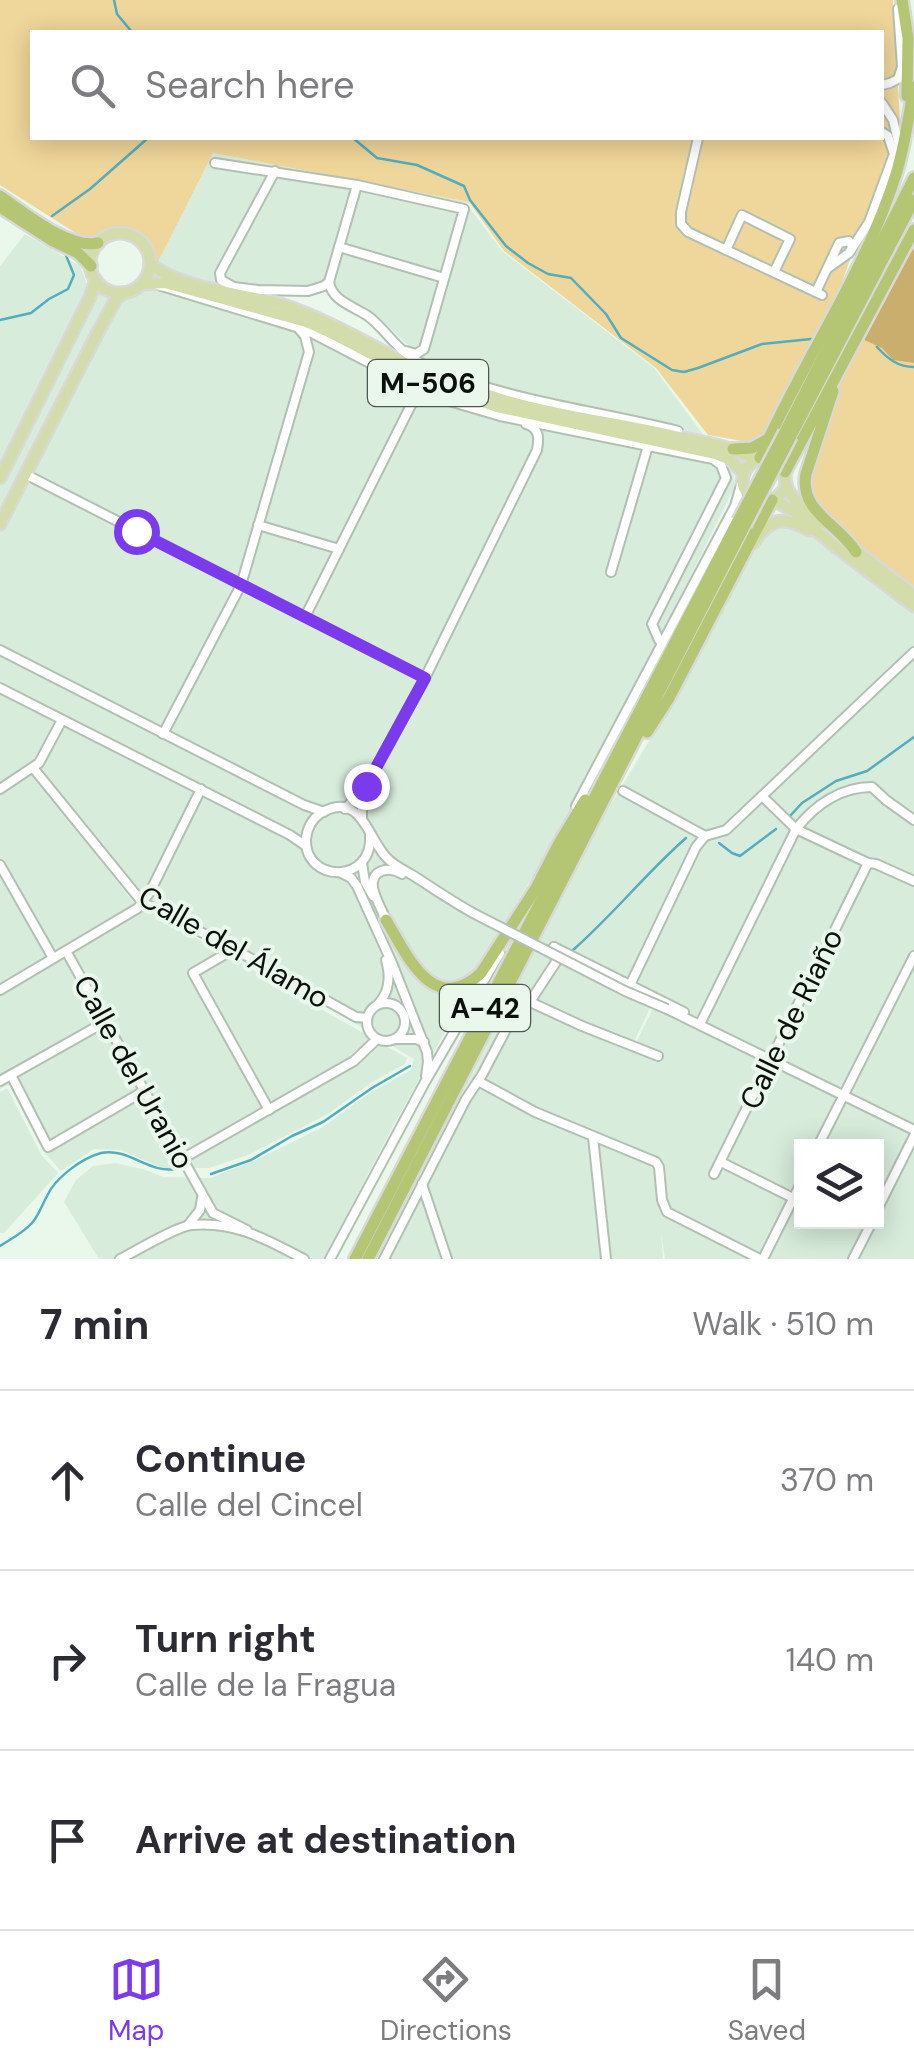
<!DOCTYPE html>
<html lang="en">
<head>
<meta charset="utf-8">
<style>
	body { margin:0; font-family:"DM Sans",sans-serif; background:#f2f2f3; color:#2b2b33 }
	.controls { position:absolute; right:30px; bottom:30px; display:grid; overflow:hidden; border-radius:0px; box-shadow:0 5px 25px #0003 }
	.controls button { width:90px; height:90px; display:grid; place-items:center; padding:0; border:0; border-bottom:2px solid #e1e1e2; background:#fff; color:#2b2b33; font:50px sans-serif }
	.stop { position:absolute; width:30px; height:30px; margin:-22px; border:8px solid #7c3aed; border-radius:50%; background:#fff }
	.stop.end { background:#7c3aed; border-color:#fff; box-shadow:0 2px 10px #0008 }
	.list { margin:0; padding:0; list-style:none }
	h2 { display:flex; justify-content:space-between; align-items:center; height:130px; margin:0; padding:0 40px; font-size:42px }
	h2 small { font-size:32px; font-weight:400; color:#7c7c81 }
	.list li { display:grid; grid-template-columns:65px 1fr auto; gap:30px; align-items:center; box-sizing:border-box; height:180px; padding:0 40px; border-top:2px solid #e1e1e2 }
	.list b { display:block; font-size:38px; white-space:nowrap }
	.list p { margin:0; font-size:32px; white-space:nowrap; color:#7c7c81 }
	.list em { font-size:32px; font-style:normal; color:#7c7c81 }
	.icon { flex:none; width:55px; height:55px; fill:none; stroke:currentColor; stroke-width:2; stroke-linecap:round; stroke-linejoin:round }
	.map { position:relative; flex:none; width:914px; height:1259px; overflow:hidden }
	.search { position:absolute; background:#fff; box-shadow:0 5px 25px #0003; left:30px; right:30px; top:30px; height:110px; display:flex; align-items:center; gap:25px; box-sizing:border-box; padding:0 35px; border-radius:0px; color:#7c7c81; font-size:38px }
	.sheet { height:670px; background:#fff }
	nav { display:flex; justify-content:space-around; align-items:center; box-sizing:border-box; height:140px; border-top:2px solid #e1e1e2; background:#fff; font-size:28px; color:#7c7c81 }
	nav a { display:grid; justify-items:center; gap:5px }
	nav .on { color:#7c3aed }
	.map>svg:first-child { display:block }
	.built { fill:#d7ecdb; fill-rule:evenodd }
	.green { fill:#efd69a; fill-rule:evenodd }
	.forest { fill:#c9ae6e }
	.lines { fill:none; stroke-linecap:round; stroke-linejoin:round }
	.stream { stroke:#54acbf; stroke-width:2.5 }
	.minor-casing { stroke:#b2c0b4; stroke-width:12 }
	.major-casing { stroke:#d8d9d8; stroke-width:15 }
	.highway-casing { stroke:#d8d9d8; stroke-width:16 }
	.minor { stroke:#fff; stroke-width:8 }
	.major { stroke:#d2ddab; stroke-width:10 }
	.highway { stroke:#b4c673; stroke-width:11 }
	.minor-bridge-casing { stroke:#b2c0b4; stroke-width:12; stroke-linecap:butt }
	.highway-bridge-casing { stroke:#d8d9d8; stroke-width:16; stroke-linecap:butt }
	.minor-bridge { stroke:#fff; stroke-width:8 }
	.highway-bridge { stroke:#b4c673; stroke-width:11 }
	.route { stroke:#7c3aed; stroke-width:12 }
	.labels { text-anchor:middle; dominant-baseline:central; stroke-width:8; stroke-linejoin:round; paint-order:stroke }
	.shield { fill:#e9f8eb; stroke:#4e564f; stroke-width:2.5 }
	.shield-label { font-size:28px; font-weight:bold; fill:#0b100c }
	.street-label { font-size:30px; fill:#0b100c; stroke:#e9f8eb }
</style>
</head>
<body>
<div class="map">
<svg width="914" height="1259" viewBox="0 0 914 1259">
	<rect width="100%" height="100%" fill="#e9f8eb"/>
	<!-- built -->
	<g class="built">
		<path d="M213 153 469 202 466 213 469 207 502 251 654 368 704 436 659 423 538 398 467 377 424 360 381 320 335 291 294 285 234 288 180 275 158 262Z"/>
		<path d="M25 234 80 266 89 289 122 298 147 286 167 288 305 327 420 385 712 456 730 468 734 475 735 486 569 823 556 840 511 912 391 1130 324 1259H99L64 1202 76 1180 93 1166 116 1163 146 1170 163 1177 211 1178 258 1159 323 1127 370 1093 411 1070 414 1059 141 894 34 764 0 784V266Z"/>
		<path d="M798 520 914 613V1259H665L661 1233 663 1259H378L536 949 651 1006 634 1042 636 1043 657 1000 539 942 586 846 688 676 766 525ZM802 1146H876V1222H802Z"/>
		<path d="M33 774 133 902 407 1058 405 1064 372 1082 328 1114 248 1155 209 1168H162L121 1150 94 1149 61 1171 45 1153 9 1085 0 1089V793Z"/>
		<path d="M7 1088 42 1156 58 1173 4 1233H0V1092Z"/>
	</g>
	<!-- green -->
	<g class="green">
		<path d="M0 0H893L900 120 832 310 766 431 754 443 708 435 656 368 504 251 469 202 213 153 158 262 146 238 120 227 85 239 0 185ZM32 32H882V138H32Z"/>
		<path d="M914 254V591L863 551 812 498 809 481 837 387 857 340Z"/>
	</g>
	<!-- forest -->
	<path class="forest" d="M914 248V363L893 360 882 348 860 338 900 268Z"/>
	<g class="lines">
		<!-- stream -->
		<g class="stream">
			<path d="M114 0 117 14 132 32"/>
			<path d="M353 138 377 158 417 165 464 186 470 200 506 246 528 263 548 274 571 278 606 314 621 338 672 370 684 372 698 368 762 344 811 339"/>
			<path d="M52 216 90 189 148 138"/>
			<path d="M0 320 31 313 49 299 68 289 74 275 65 253"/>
			<path d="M877 347C888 359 898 367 914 367"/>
			<path d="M790 816 802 803 836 781 867 771 914 737"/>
			<path d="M719 843 732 853 740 856 776 829"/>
			<path d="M573 950C613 915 646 873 686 838"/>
			<path d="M211 1174 251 1160 292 1136 323 1122 372 1088 410 1066"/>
			<path d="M0 1246C11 1239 23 1233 32 1223 39 1215 42 1205 47 1196 55 1178 82 1158 101 1153 128 1147 149 1174 176 1169"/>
		</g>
		<!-- minor casing -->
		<g class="minor-casing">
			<g id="minor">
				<path d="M882 85 890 83 898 79 902 67 898 9"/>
				<path d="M882 103 893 120 900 149"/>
				<path d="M698 138 681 212V224L688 232 822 295"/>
				<path d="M215 163 357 185 464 209 424 349 416 354 406 351"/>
				<path d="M275 171 220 273 221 280 234 287 258 290 308 291 324 286 329 282"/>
				<path d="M357 185 329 282C332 301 353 306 368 316 384 328 397 349 412 358 431 370 454 377 476 384 542 405 610 414 678 431"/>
				<path d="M339 247 444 278"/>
				<path d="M726 250 742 215 790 239 774 272"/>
				<path d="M828 268 849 253 869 222 894 154 888 136 882 132"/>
				<path d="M158 285 306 330 412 385 449 401 500 416 713 459 721 465 726 478 652 624 659 640"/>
				<path d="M816 292 839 243 849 241 852 246 851 250"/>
				<path d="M25 474 425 678"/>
				<path d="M258 525 339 549"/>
				<path d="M611 572 648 446"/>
				<path d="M305 617 414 399 412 385"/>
				<path d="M0 650 304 805 324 812"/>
				<path d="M0 688 290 835 306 846"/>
				<path d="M163 734 241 585 309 352 305 336 299 329"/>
				<path d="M34 769 142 902 234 949 356 1017 367 1018"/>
				<path d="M0 789 39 763 62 720"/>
				<path d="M623 791 705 836 726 830 914 652"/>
				<path d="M762 796 796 829 868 863 876 864 914 881"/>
				<path d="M576 806 735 506 741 485"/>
				<path d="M345 809 366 786 425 678 537 450C539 439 540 428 526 424"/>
				<path d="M362 818V801L365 790"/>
				<path d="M370 834C374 885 304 883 306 839 307 829 312 819 321 813 362 789 368 841 388 859 395 866 406 871 414 876 434 889 453 902 473 913"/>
				<path d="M362 863 365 882 373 896"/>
				<path d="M0 865 53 958"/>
				<path d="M341 873 351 878 357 886 392 963 427 1052 428 1062 426 1076"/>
				<path d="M386 920C382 910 375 898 373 888 370 869 390 866 402 874"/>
				<path d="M554 947 684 1012"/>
				<path d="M234 949 193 973 269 1110"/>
				<path d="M66 951 213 1213 247 1230"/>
				<path d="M631 983 696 847 705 836"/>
				<path d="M0 990 138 908 150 892 201 789"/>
				<path d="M528 1001 582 1026 658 1056"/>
				<path d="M379 1003C390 991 390 974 386 960"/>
				<circle cx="386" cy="1022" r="19"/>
				<path d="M667 1009 914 1130"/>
				<path d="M701 1022 796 829C815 805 841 787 872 787L886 800 914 820"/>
				<path d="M396 1039H416L424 1042"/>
				<path d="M11 1075 48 1147 144 1091"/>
				<path d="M0 1081 105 1022"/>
				<path d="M478 1081 535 1112 656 1162 659 1167 662 1200 667 1212 760 1259"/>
				<path d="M593 1137 606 1259"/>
				<path d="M818 1146 914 956"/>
				<path d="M182 1159 354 1061 377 1039"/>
				<path d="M721 1162 793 1198"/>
				<path d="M714 1174 868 863"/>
				<path d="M422 1184 447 1259"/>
				<path d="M876 1212 914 1136"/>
				<path d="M189 1224 200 1210 202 1198"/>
				<path d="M120 1259C136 1251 177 1226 192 1225 236 1221 267 1240 304 1259"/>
				<path d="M330 1259 425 1082 500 953"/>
				<path d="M384 1259 466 1099 482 1075 512 1018 533 997 556 962 554 947"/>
				<path d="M763 1259 802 1181"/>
				<path d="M853 1259 872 1222"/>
			</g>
		</g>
		<!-- major casing -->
		<g class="major-casing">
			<g id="major">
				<circle cx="120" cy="263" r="30"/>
				<path d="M150 263C177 289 244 293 280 304 329 320 371 346 417 369 444 383 475 391 504 400 558 416 619 423 675 436 702 442 730 446 755 459"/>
				<path d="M142 284 165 283 306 322 331 333 421 380 497 407 716 454 731 460 743 473"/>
				<path d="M759 458C718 480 764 526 786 486"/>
				<path d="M782 467C785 473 785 478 786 484 789 500 811 513 823 523"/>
				<path d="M0 478 90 297 96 280"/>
				<path d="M774 500 795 512 831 543 914 606"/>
				<path d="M0 524 97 334 116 299 123 293"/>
				<path d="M753 543C770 518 783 515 809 530"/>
				<path d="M851 547 914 595"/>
			</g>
		</g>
		<!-- highway casing -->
		<g class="highway-casing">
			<g id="highway">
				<path d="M902 0 908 38 907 96"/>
				<path d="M0 196C25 213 68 249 98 243"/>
				<path d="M0 207 53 241 78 253 91 266"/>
				<path d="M833 391 806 474C799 512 839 524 856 552"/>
				<path d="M785 432 914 178"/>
				<path d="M793 432 914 200"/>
				<path d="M733 449 752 448 768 439"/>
				<path d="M760 458C802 361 866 273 897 171 905 143 909 115 914 87"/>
				<path d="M785 472 914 230"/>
				<path d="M647 732 669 698 772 500"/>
				<path d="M386 920C407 955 433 1017 481 973L536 888 558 845 585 800"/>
				<path d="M355 1259 738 521"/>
				<path d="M368 1259 745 525"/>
			</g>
		</g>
		<!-- minor -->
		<use href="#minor" class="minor"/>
		<!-- major -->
		<use href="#major" class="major"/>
		<!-- highway -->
		<use href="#highway" class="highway"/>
		<!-- minor-bridge casing -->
		<g class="minor-bridge-casing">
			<path id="minor-bridge" d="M473 913 625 991 667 1009"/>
		</g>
		<!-- highway-bridge casing -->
		<g class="highway-bridge-casing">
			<g id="highway-bridge">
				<path d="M738 521 785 432"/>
				<path d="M745 525 791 436"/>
			</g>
		</g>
		<!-- minor-bridge -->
		<use href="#minor-bridge" class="minor-bridge"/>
		<!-- highway-bridge -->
		<use href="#highway-bridge" class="highway-bridge"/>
	</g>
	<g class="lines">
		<!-- route -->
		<path class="route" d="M136 531 425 678 366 786"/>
	</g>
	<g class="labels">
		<!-- shield labels -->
		<g class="shield">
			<rect x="368" y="360" width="120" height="46" rx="8"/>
			<rect x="440" y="985" width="90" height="46" rx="8"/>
		</g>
		<g class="shield-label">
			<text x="428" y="383">M-506</text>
			<text x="485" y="1008">A-42</text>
		</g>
		<!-- street labels -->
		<g class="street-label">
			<text transform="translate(234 947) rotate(30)">Calle del Álamo</text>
			<text transform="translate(791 1019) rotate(-64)">Calle de Riaño</text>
			<text transform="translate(134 1072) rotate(61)">Calle del Uranio</text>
		</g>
	</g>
</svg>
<div class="controls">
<button><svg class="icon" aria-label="layers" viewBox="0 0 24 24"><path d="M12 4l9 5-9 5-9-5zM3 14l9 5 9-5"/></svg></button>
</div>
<div class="stop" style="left:136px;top:531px"></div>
<div class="stop end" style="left:366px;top:786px"></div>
<div class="search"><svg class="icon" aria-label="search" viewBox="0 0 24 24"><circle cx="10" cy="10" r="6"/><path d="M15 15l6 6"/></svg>Search here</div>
</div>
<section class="sheet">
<h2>7 min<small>Walk · 510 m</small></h2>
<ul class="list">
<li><svg class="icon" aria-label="ahead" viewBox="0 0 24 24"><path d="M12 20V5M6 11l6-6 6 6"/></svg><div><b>Continue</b><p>Calle del Cincel</p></div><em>370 m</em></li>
<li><svg class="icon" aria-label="right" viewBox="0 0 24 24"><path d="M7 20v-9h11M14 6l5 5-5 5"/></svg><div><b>Turn right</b><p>Calle de la Fragua</p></div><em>140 m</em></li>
<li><svg class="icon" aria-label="arrive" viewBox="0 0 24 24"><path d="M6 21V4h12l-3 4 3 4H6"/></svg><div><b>Arrive at destination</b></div></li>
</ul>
</section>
<nav>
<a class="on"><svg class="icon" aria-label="map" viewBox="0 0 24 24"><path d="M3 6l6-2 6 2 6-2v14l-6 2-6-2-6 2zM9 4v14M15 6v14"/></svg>Map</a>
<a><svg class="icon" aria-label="directions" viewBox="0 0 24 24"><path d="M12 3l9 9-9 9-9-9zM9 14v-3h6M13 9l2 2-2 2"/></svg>Directions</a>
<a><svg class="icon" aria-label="saved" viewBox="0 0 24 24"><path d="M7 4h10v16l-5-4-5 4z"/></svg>Saved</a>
</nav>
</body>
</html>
